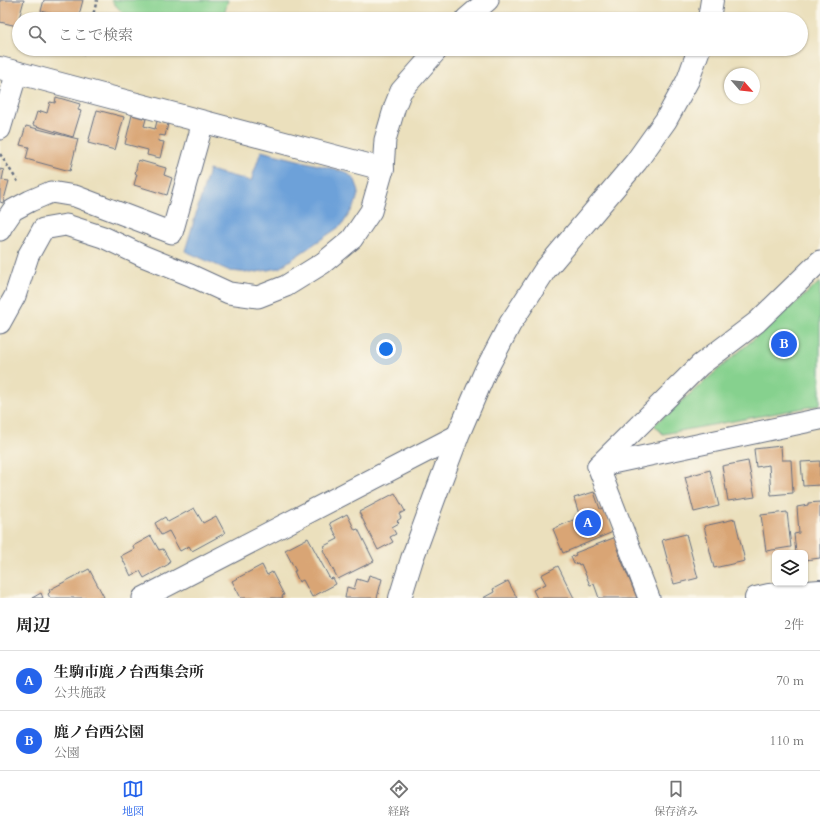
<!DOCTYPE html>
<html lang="ja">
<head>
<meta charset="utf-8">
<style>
	body { margin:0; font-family:Cardo,"Noto Serif JP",serif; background:#f6f6f6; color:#222 }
	.controls { position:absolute; right:12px; bottom:12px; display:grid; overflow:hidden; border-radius:6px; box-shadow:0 1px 3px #0004 }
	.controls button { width:36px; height:36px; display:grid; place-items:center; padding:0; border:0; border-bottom:1px solid #e0e0e0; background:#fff; color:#222; font:20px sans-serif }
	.compass { position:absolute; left:724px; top:68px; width:36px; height:36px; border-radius:50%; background:#fff; box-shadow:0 1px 3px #0004; rotate:118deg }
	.you { position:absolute; left:386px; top:349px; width:14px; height:14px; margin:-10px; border:3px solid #fff; border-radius:50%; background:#1a73e8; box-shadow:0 0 0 6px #1a73e833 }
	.badge { display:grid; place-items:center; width:26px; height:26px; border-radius:50%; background:#2563eb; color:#fff; font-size:13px; font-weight:700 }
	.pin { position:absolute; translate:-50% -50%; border:2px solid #fff; box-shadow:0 1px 4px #0006 }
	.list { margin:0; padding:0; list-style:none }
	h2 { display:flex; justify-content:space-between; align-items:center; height:52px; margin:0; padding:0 16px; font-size:17px }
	h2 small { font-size:13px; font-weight:400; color:#767676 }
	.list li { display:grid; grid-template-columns:26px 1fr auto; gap:12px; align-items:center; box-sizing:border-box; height:60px; padding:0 16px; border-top:1px solid #e0e0e0 }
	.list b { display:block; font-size:15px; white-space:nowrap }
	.list p { margin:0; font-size:13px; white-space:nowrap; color:#767676 }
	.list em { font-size:13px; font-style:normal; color:#767676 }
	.icon { flex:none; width:22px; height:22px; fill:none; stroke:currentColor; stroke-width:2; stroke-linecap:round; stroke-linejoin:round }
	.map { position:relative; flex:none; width:820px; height:598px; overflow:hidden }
	.search { position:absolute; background:#fff; box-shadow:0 1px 3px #0004; left:12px; right:12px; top:12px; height:44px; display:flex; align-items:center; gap:10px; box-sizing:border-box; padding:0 14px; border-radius:22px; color:#767676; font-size:15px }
	.sheet { height:172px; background:#fff }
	nav { display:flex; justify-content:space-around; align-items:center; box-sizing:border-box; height:56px; border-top:1px solid #e0e0e0; background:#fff; font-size:11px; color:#767676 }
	nav a { display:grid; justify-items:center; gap:2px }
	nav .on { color:#2563eb }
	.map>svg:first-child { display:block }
	.green { fill:#86d18e; stroke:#508076 }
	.water { fill:#6da1d9; stroke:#44689c }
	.building { fill:#d9a575 }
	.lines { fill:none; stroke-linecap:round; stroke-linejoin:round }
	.minor-casing { stroke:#646d7f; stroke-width:23 }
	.tertiary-casing { stroke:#646d7f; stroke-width:24 }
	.path { stroke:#646d7f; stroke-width:2.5; stroke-dasharray:3 3; stroke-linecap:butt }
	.minor { stroke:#fff; stroke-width:21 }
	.tertiary { stroke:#fff; stroke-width:22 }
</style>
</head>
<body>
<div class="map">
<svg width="820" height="598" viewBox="0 0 820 598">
	<rect width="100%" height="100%" fill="#fbf7ec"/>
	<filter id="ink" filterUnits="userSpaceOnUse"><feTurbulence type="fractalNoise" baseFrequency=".025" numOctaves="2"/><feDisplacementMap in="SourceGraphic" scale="8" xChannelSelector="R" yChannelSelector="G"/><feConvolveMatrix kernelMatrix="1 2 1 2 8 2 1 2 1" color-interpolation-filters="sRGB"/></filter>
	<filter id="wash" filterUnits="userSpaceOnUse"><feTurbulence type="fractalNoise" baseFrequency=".012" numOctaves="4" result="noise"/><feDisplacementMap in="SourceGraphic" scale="16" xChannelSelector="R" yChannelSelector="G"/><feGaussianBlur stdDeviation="0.9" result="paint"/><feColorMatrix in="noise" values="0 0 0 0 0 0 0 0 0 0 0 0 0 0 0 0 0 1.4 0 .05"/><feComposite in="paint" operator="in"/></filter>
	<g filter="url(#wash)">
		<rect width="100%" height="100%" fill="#ebe0bd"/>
		<!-- green -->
		<g class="green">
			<path d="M111 0H228L223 19H128Z"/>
			<path d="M820 282V405L663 434 654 425Z"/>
		</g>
		<!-- water -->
		<path class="water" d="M261 151 346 172 355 180 359 191 355 205 342 225 279 268 251 273 230 271 185 251 209 170 251 181Z"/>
		<g id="blocks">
			<!-- building -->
			<g class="building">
				<path d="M0 0H24L17 26 0 22Z"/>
				<path d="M44 0H83L78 19H72L41 11Z"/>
				<path d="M40 15 54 18V19H39Z"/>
				<path d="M56 97 80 104 78 110 81 111 73 137 33 125 37 112 40 113 41 111 47 113 50 102 55 103Z"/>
				<path d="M97 110 124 117 115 150 88 143Z"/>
				<path d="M132 115 146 119 144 126 155 129 157 121 168 124 165 136 159 135 158 141 164 142 160 158 147 155 148 150 125 144Z"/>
				<path d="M26 126 78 139 70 171 26 159 29 147 20 145Z"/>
				<path d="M138 160 166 168 164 175 172 178 167 195 134 185 137 174H135Z"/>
				<path d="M0 169 4 170 2 180 9 181 3 203 0 202Z"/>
				<path d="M781 446 782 460H791L793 493 771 495 769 465 756 467 754 449Z"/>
				<path d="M748 461 755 497 728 501 722 466Z"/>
				<path d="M820 461V485L803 486 801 462Z"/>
				<path d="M710 470 719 506 694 512 685 477Z"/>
				<path d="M594 492 600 509 604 508 613 532 563 553 553 529 580 517 574 498Z"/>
				<path d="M395 493 405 511 399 514 401 518 397 521 399 523 392 527 396 534 390 537 393 542 378 550 359 512Z"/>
				<path d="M820 502V558L805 560V553H796L794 534 799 533 797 507 808 505V503Z"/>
				<path d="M194 508 203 523 216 516 225 533 192 551 189 546 180 551 169 531 161 535 155 523 165 517 168 522Z"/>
				<path d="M787 512 791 547 766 551 761 515Z"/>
				<path d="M347 514 355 530 358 529 374 561 338 579 323 550 325 548 324 546 338 539 330 523Z"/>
				<path d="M735 519 745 561 714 568 704 526Z"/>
				<path d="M686 534 698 578 674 584 662 540Z"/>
				<path d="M151 536 159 550 163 549 170 561 168 562 169 564 144 578 140 571 131 576 121 556 134 549 133 546Z"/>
				<path d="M616 537 620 548 617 549 637 598H599L594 584 590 585 581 564 579 565 578 563 574 564 571 557 576 555 575 553Z"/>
				<path d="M308 538 330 579 333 578 336 584 312 597 303 580 299 582 294 571H296L285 550Z"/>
				<path d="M262 565 267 575 272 572 284 595 282 596 283 598H241L232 581Z"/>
				<path d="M558 566 574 598H537L533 590 546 584 541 575Z"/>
				<path d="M89 569 104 597 102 598H50L48 594 50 592 49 590Z"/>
				<path d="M369 575 382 579 377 598H345L347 587 354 589 357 579 367 582Z"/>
				<path d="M508 581 517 598H483L494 592 493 589Z"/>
				<path d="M41 593 43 598H32Z"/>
			</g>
		</g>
	</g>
	<g filter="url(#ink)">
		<use href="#blocks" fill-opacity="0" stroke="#646d7f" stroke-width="1"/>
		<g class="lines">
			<!-- minor casing -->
			<g class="minor-casing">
				<g id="minor">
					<path d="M466 19 488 0"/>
					<path d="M0 129 17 72"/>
					<path d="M0 230 2 226 13 210 30 201 51 192 75 196 172 233 203 122"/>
					<path d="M0 323 15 296 28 256 43 229 66 225 103 237 143 256 190 275 229 293 258 297 286 286 323 263 352 239 371 211 383 169 385 140 395 106 401 91 438 49"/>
					<path d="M598 466 820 419"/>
					<path d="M143 598 458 435"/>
					<path d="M649 598 598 466 700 365 757 322 820 261"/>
				</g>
			</g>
			<!-- tertiary casing -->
			<g class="tertiary-casing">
				<g id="tertiary">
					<path d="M709 19 712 0"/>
					<path d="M0 68 383 169"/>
					<path d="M400 598 412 559 438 488 458 435 485 372 510 324 545 270 636 162 666 120 688 80 699 49"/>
					<path d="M756 598 769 595 820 591"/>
				</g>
			</g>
			<!-- path -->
			<g class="path">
				<path d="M92 19 97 0"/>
				<path d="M63 49 83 54 84 49"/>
				<path d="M0 154 18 182"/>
			</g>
			<!-- minor -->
			<use href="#minor" class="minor"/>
			<!-- tertiary -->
			<use href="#tertiary" class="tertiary"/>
		</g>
	</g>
</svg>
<div class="controls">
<button><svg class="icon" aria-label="layers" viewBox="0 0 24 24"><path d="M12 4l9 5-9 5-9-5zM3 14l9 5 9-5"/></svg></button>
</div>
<svg class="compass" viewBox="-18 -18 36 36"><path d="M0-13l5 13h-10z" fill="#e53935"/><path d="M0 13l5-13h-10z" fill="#767676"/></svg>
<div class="you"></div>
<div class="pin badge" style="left:588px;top:523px">A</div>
<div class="pin badge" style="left:784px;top:344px">B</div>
<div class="search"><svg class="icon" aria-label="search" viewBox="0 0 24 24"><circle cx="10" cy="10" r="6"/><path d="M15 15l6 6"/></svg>ここで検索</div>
</div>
<section class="sheet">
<h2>周辺<small>2件</small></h2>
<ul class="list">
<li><span class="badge">A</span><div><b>生駒市鹿ノ台西集会所</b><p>公共施設</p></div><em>70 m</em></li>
<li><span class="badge">B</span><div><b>鹿ノ台西公園</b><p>公園</p></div><em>110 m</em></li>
</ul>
</section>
<nav>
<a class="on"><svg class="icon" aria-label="map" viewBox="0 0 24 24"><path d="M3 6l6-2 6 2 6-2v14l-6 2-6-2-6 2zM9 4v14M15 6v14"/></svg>地図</a>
<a><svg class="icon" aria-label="directions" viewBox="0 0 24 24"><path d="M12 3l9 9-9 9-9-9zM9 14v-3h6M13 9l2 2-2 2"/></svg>経路</a>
<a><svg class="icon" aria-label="saved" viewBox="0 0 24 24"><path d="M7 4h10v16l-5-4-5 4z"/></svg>保存済み</a>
</nav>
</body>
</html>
